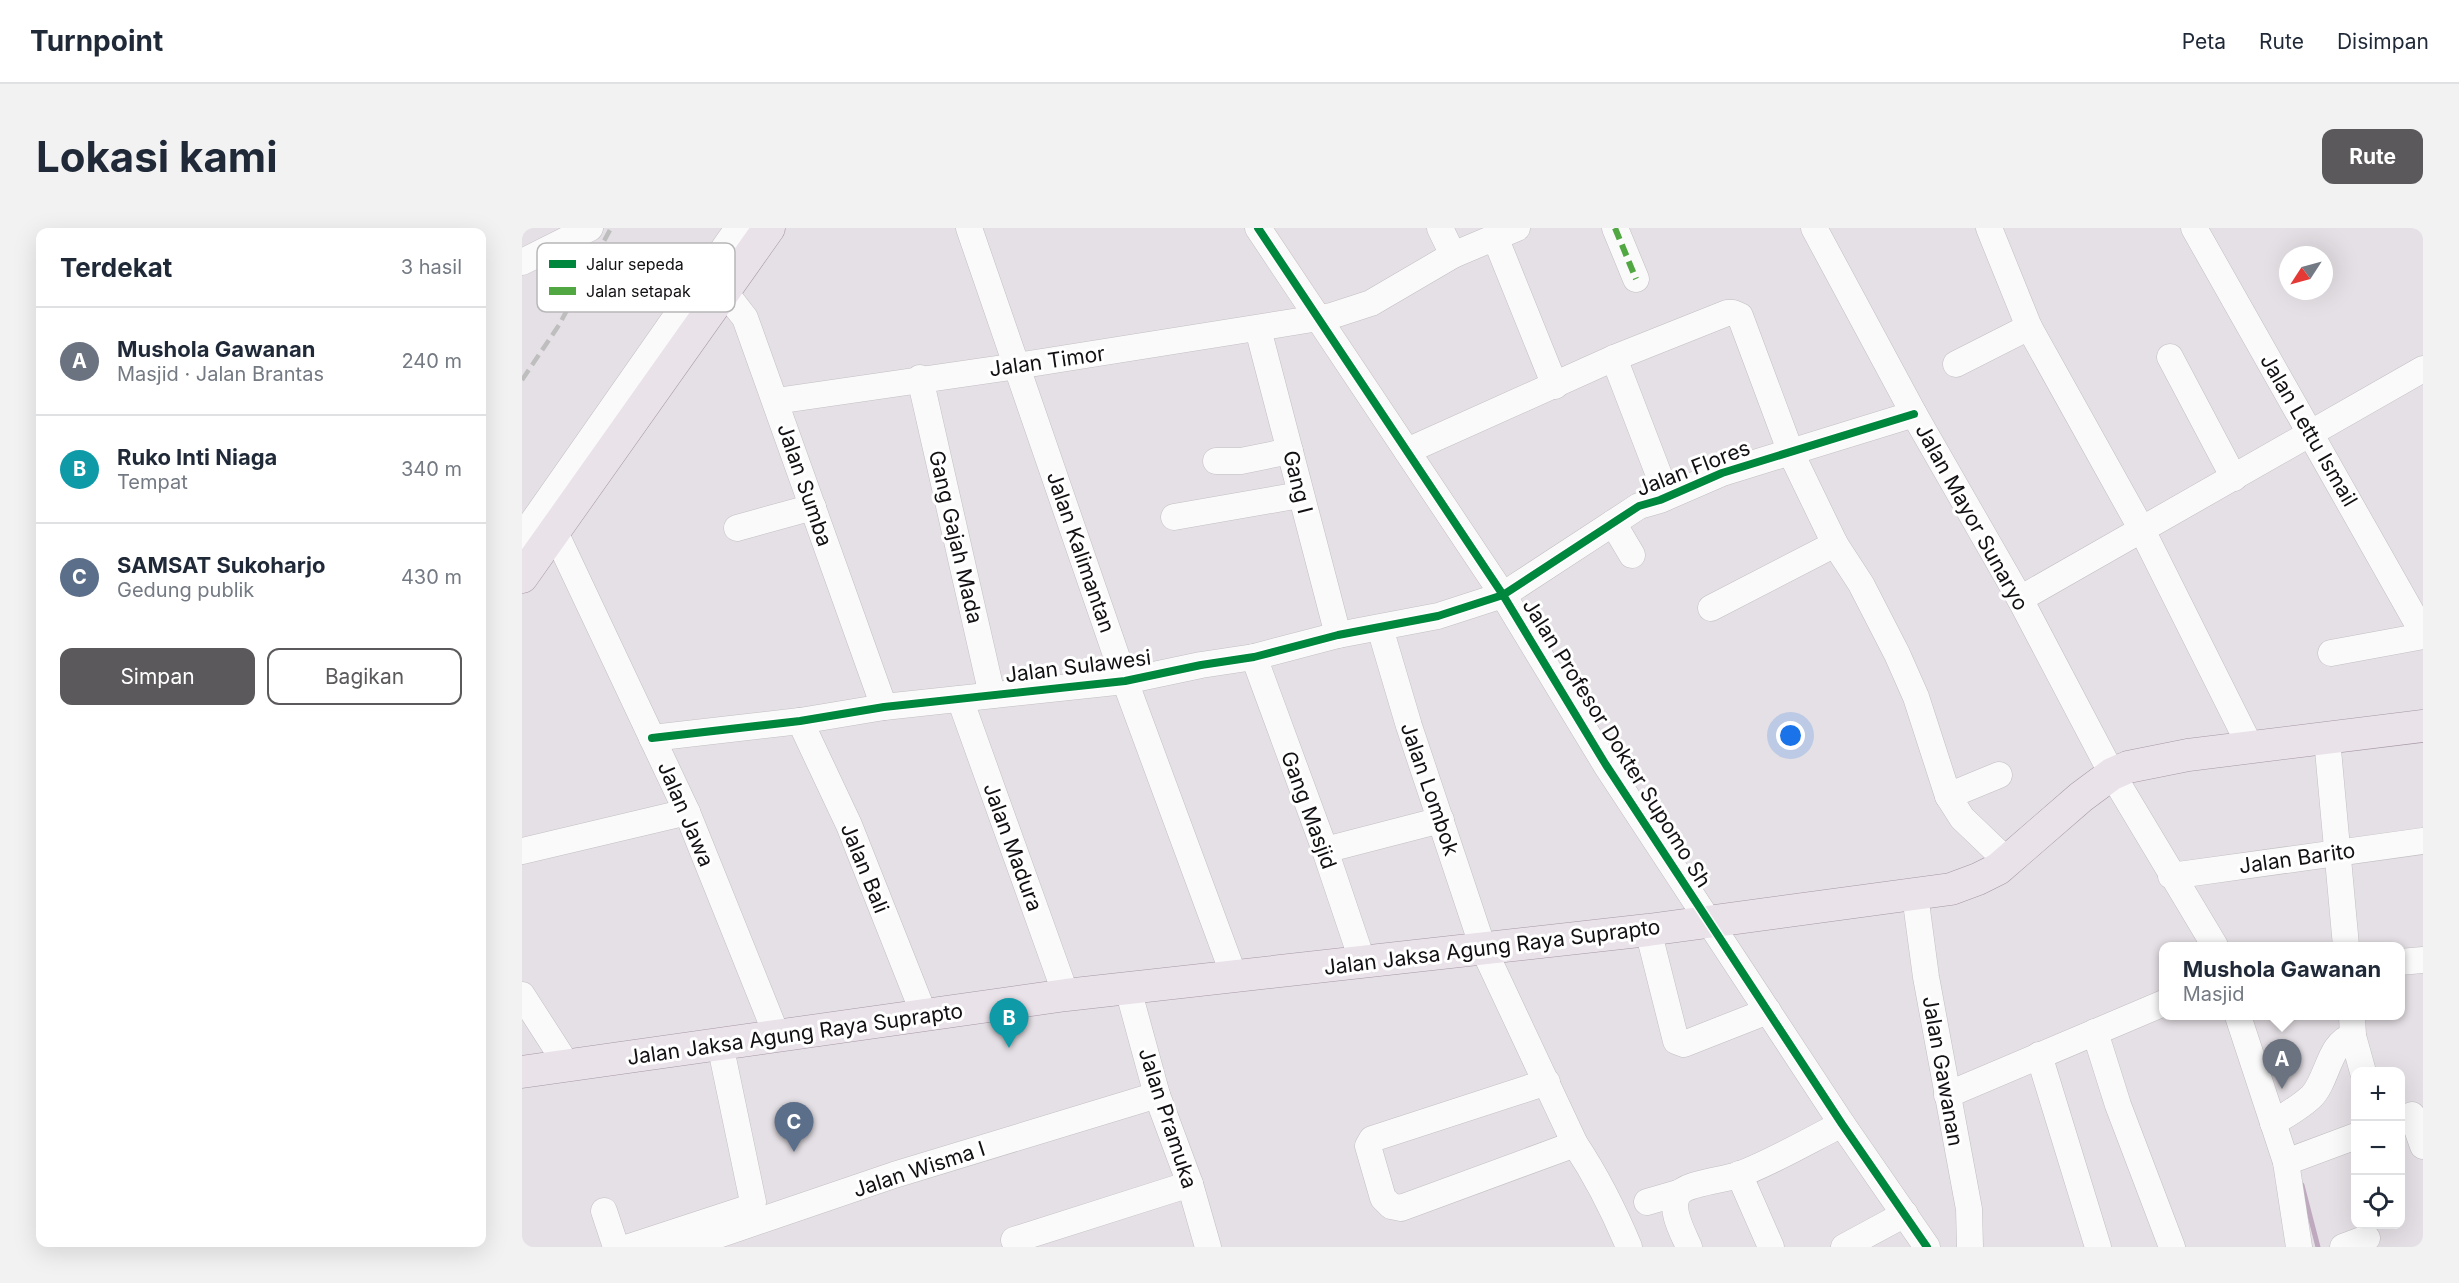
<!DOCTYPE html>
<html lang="id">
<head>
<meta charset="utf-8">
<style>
	body { margin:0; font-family:Inter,sans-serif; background:#f2f2f3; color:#1f2937 }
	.controls { position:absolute; right:18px; bottom:18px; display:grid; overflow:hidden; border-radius:12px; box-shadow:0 6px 24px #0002 }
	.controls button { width:54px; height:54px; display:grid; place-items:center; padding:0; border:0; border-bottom:2px solid #e0e1e3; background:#fff; color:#1f2937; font:30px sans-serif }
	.compass { position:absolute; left:1757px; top:18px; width:54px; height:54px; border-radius:50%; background:#fff; box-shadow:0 6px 24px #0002; rotate:234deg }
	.you { position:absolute; left:1269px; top:508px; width:21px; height:21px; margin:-15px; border:4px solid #fff; border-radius:50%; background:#1a73e8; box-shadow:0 0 0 9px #1a73e833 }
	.badge { display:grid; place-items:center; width:39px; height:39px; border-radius:50%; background:#5c595c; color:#fff; font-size:20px; font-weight:700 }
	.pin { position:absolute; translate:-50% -50px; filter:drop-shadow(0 2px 3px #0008) }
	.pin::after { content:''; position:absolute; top:32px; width:21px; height:18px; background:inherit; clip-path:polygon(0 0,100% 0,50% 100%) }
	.popup { position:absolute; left:1637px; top:714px; width:246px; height:78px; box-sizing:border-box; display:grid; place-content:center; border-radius:12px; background:#fff; filter:drop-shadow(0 2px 4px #0005); font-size:20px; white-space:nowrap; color:#747a83 }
	.popup b { font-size:22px; color:#1f2937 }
	.popup::after { content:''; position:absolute; left:50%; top:100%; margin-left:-12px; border:12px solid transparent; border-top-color:#fff }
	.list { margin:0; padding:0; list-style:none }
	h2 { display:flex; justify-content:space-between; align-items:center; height:78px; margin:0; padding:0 24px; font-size:26px }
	h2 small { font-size:20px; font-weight:400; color:#747a83 }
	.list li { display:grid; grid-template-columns:39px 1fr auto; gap:18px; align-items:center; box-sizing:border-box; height:108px; padding:0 24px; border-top:2px solid #e0e1e3 }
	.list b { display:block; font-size:22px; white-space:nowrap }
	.list p { margin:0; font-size:20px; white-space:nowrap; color:#747a83 }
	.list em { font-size:20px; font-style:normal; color:#747a83 }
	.actions { display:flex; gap:12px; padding:18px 24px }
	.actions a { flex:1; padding:14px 0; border:2px solid #5c595c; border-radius:12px; text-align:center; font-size:21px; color:#5c595c }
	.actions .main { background:#5c595c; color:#fff }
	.icon { flex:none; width:33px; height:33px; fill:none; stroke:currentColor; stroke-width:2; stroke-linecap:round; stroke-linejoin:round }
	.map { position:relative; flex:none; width:1901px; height:1019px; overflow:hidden; border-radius:12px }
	header { display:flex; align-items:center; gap:36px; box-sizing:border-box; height:84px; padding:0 30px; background:#fff; border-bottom:2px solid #e0e1e3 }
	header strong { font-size:28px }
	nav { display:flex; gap:33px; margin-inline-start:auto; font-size:21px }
	.intro { display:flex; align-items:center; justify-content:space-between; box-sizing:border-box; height:144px; padding:0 36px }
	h1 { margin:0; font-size:42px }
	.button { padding:15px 27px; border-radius:12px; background:#5c595c; color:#fff; font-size:21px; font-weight:700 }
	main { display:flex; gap:36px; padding:0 36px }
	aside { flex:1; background:#fff; border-radius:12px; box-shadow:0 6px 24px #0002 }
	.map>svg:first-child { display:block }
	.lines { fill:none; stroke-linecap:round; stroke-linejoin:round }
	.stream { stroke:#bea9bf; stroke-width:5 }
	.minor-casing { stroke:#c2bfc2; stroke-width:27 }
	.major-casing { stroke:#a698a7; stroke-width:33 }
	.minor { stroke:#fbfafb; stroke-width:26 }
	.major { stroke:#e9e2e9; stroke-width:32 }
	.rail { stroke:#bfbebf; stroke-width:4.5; stroke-dasharray:12 6; stroke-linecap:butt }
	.quiet { stroke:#51a842; stroke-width:6; stroke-dasharray:12 6; stroke-linecap:butt }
	.cycleway-casing { stroke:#fff; stroke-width:11 }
	.cycleway { stroke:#00873e; stroke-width:8 }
	.labels { text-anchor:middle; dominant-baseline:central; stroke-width:6; stroke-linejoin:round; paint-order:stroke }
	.street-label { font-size:21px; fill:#131013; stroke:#fff }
	.key { fill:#fff; stroke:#b8b7b8; stroke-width:1.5 }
	.key-label { font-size:16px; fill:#131013 }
</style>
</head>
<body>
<header>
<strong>Turnpoint</strong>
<nav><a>Peta</a><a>Rute</a><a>Disimpan</a></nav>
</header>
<div class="intro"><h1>Lokasi kami</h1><a class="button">Rute</a></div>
<main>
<aside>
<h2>Terdekat<small>3 hasil</small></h2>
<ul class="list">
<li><span class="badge" style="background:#6b7280">A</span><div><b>Mushola Gawanan</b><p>Masjid · Jalan Brantas</p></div><em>240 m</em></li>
<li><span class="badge" style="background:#0f9aa8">B</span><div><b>Ruko Inti Niaga</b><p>Tempat</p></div><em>340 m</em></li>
<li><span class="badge" style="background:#5c6f8a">C</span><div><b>SAMSAT Sukoharjo</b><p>Gedung publik</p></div><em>430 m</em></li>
</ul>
<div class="actions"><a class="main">Simpan</a><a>Bagikan</a></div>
</aside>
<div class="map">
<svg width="1901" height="1019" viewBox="0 0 1901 1019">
	<rect width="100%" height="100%" fill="#e5e0e5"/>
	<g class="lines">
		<!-- stream -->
		<path class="stream" d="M1780 957 1796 1019"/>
		<!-- minor casing -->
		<g class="minor-casing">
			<g id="minor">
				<path d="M447 0 603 453 712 748"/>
				<path d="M736 0 981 367 1084 537 1320 896 1405 1019"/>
				<path d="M918 0 931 27"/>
				<path d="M1093 0 1114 51"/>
				<path d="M1292 0 1392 186 1498 371 1590 546 1693 718"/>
				<path d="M1467 0 1507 99 1620 302 1728 518"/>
				<path d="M1672 0 1901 405"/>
				<path d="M973 9 1033 158"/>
				<path d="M0 34 68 0"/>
				<path d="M181 50 209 72 223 90 362 479"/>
				<path d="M736 101 816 407"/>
				<path d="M1648 129 1712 250"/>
				<path d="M1092 130 1145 268"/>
				<path d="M1434 136 1507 99"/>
				<path d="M398 150 470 467"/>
				<path d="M254 173 495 138 809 88 849 75 931 27 995 0"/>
				<path d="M885 223 1092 130 1205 85H1211L1218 88 1269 225 1313 316 1339 356 1375 426 1394 469 1426 568 1440 590 1485 633"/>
				<path d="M694 233H719L768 223"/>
				<path d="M15 288 32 302 165 584 255 808"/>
				<path d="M652 289 778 267"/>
				<path d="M1091 295 1110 327"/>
				<path d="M215 300 291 279"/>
				<path d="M0 309 216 0"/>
				<path d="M1498 371 1901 141"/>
				<path d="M1189 380 1313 316"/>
				<path d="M858 400 887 498 961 720 1053 916C1075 949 1092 983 1107 1019"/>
				<path d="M1809 425 1901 408"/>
				<path d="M732 429 803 622 841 735"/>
				<path d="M438 471 544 767"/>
				<path d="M278 493 327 597 403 789"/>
				<path d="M130 510 278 493 362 479 603 453 679 437 732 429 816 407 916 388 981 367 1117 278 1138 272 1200 245 1392 186"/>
				<path d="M1805 511 1824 718"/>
				<path d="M1426 568 1477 547"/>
				<path d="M803 622 919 592"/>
				<path d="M0 623 165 584"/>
				<path d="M1649 648 1901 613"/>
				<path d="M1393 667 1404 749 1447 981 1448 1019"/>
				<path d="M1126 702 1154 813 1162 816 1246 783"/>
				<path d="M1878 734 1901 732"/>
				<path d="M606 761 635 867 668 956 686 1019"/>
				<path d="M0 767 45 837"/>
				<path d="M1716 788 1764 934 1777 1019"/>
				<path d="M1830 788 1831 808 1841 844"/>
				<path d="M1573 804 1596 877 1650 1019"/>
				<path d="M1517 827 1576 1019"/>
				<path d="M1025 854 850 911 846 918 861 970 869 978 879 980 1053 916"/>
				<path d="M1425 867 1642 775"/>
				<path d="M1890 887 1901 918"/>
				<path d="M1751 895C1764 887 1779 879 1790 868 1806 851 1807 814 1831 808"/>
				<path d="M1764 934 1834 908"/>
				<path d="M1217 946 1249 1019"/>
				<path d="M1125 974 1156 965"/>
				<path d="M82 983 94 1019"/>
				<path d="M492 1012 668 956"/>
				<path d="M107 1019 229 979 231 974 198 816"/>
				<path d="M161 1019 372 947 635 867"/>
				<path d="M1167 1019C1161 1005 1147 981 1156 967 1163 955 1202 952 1216 947 1249 935 1288 912 1320 896"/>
				<path d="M1322 1019 1383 986"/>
				<path d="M1821 1019 1845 1010"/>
			</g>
		</g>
		<!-- major casing -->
		<g class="major-casing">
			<g id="major">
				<path d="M0 349 247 0"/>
				<path d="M0 844 544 767 1126 702 1429 661 1456 651 1476 641 1559 569 1590 546 1606 539 1666 527 1901 498"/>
			</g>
		</g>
		<!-- minor -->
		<use href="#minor" class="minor"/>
		<!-- major -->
		<use href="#major" class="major"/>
		<!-- rail -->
		<path class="rail" d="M0 152 37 97 89 0"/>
		<!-- quiet -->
		<path class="quiet" d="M1093 0 1114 51"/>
		<!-- cycleway casing -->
		<g class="cycleway-casing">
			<g id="cycleway">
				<path d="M736 0 981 367 1084 537 1320 896 1405 1019"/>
				<path d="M130 510 278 493 362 479 603 453 679 437 732 429 816 407 916 388 981 367 1117 278 1138 272 1200 245 1392 186"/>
			</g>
		</g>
		<!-- cycleway -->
		<use href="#cycleway" class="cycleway"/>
	</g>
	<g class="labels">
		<!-- street labels -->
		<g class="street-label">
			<text transform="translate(525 133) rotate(-8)">Jalan Timor</text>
			<text transform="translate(1787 202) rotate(60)">Jalan Lettu Ismail</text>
			<text transform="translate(1171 240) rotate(-21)">Jalan Flores</text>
			<text transform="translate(776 254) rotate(76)">Gang I</text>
			<text transform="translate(283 257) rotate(71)">Jalan Sumba</text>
			<text transform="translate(1450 289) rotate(61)">Jalan Mayor Sunaryo</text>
			<text transform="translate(434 309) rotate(77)">Gang Gajah Mada</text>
			<text transform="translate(559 324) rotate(71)">Jalan Kalimantan</text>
			<text transform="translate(556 438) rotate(-7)">Jalan Sulawesi</text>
			<text transform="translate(1095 515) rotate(58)">Jalan Profesor Dokter Supomo Sh</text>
			<text transform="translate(908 561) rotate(71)">Jalan Lombok</text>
			<text transform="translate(787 582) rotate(70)">Gang Masjid</text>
			<text transform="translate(164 586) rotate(67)">Jalan Jawa</text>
			<text transform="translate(491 619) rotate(70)">Jalan Madura</text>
			<text transform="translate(1775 630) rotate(-8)">Jalan Barito</text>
			<text transform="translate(343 640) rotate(68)">Jalan Bali</text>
			<text transform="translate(970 719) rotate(-7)">Jalan Jaksa Agung Raya Suprapto</text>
			<text transform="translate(273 806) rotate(-8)">Jalan Jaksa Agung Raya Suprapto</text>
			<text transform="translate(1421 843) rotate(80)">Jalan Gawanan</text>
			<text transform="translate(646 890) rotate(72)">Jalan Pramuka</text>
			<text transform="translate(397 941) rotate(-18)">Jalan Wisma I</text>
		</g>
	</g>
	<!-- legend -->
	<rect x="15" y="15" width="198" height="69" rx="9" class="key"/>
	<rect x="27" y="32" width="27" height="8" fill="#00873e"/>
	<rect x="27" y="59" width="27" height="8" fill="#51a842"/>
	<g class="key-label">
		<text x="64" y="42">Jalur sepeda</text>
		<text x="64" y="69">Jalan setapak</text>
	</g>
</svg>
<div class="controls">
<button>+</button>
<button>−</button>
<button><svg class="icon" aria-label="locate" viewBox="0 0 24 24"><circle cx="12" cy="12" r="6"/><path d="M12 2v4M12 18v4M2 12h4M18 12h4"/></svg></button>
</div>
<svg class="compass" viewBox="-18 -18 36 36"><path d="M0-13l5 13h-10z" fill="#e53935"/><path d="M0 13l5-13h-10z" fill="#747a83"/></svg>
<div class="you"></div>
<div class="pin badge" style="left:1760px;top:861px;background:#6b7280">A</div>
<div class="popup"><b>Mushola Gawanan</b>Masjid</div>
<div class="pin badge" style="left:487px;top:820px;background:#0f9aa8">B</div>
<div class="pin badge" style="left:272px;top:924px;background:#5c6f8a">C</div>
</div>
</main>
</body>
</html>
